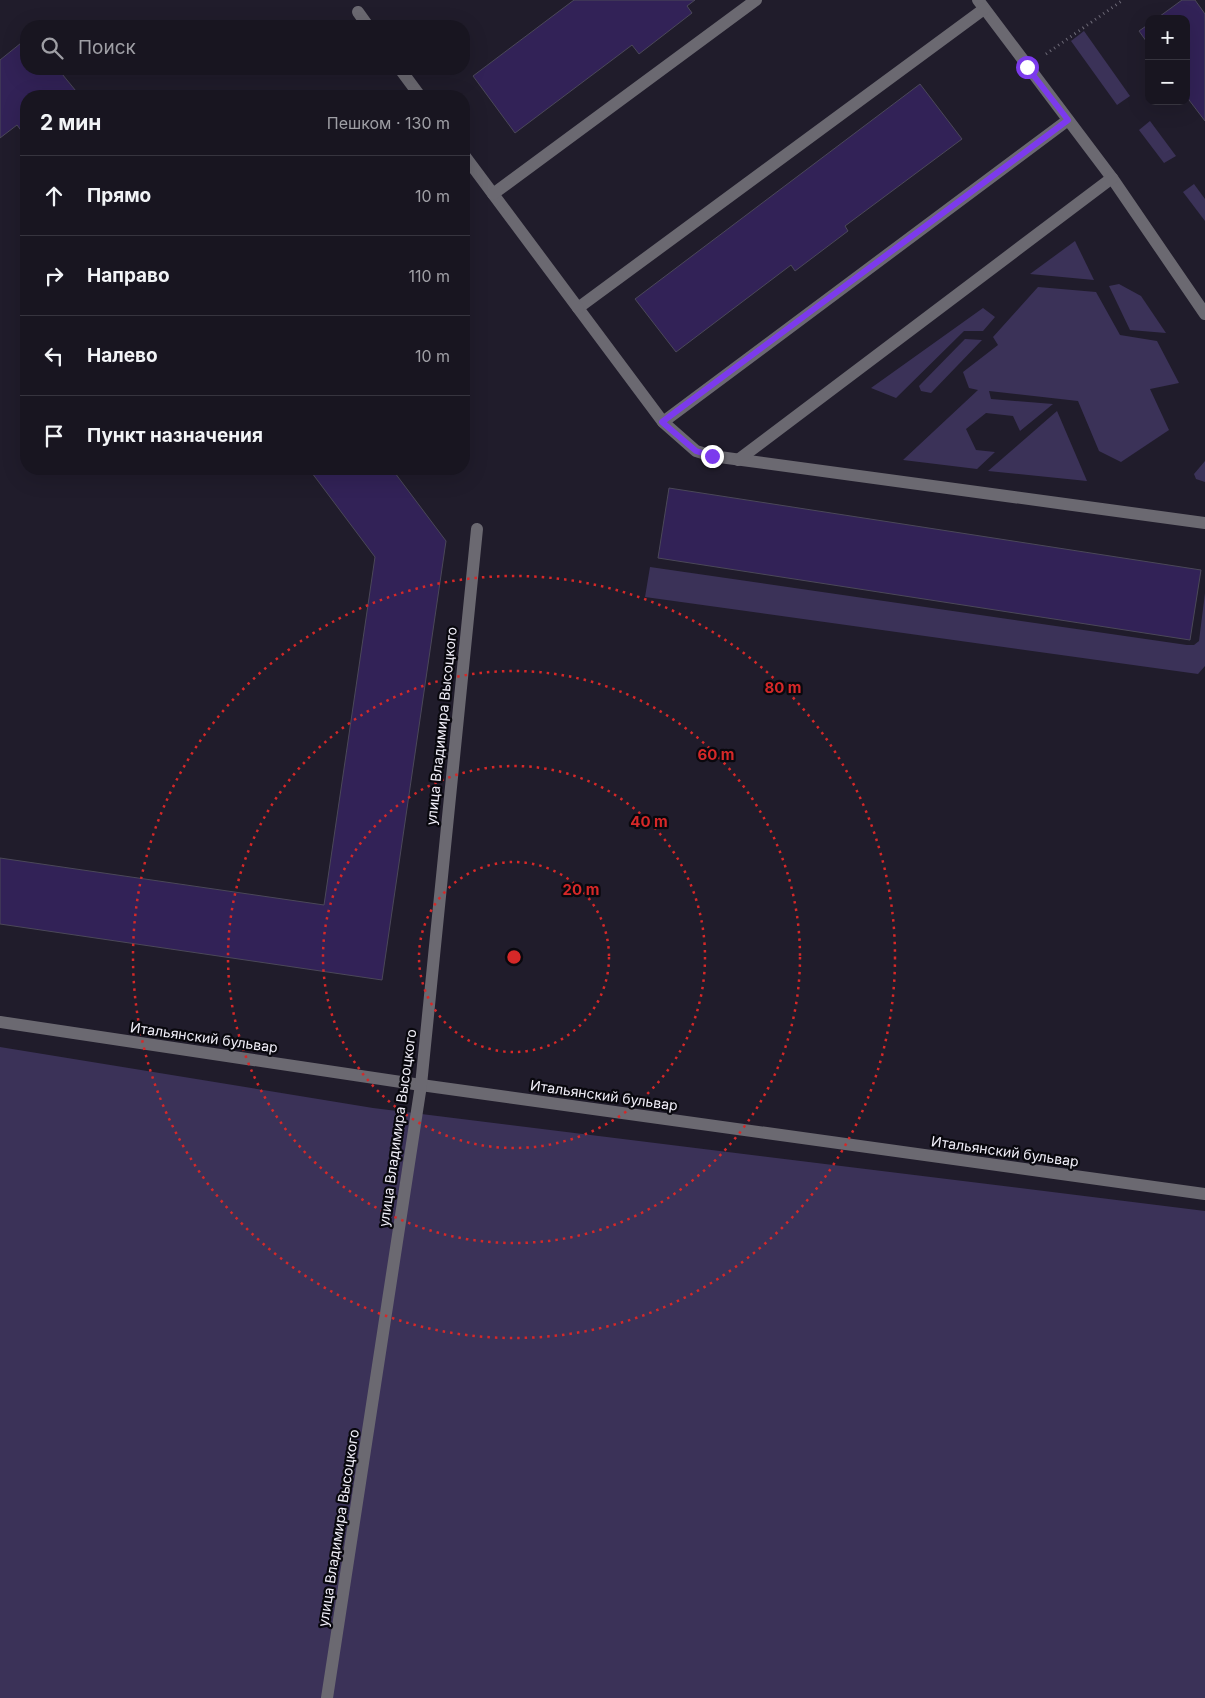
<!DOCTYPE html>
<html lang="ru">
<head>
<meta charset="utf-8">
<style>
	body { margin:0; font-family:Inter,sans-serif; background:#25222d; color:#f1f3f6 }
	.controls { position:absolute; right:15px; top:15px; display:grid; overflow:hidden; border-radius:10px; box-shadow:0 5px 20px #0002 }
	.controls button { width:45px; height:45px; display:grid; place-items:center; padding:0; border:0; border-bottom:1px solid #36343e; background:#181520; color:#f1f3f6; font:25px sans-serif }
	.stop { position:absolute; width:15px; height:15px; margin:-11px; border:4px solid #7c3aed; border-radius:50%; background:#fff }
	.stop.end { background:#7c3aed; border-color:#fff; box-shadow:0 1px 5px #0008 }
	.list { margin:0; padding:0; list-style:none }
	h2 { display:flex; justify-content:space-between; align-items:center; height:65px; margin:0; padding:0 20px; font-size:21px }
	h2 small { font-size:16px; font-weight:400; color:#9f9fa5 }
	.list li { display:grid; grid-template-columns:32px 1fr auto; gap:15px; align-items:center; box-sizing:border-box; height:80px; padding:0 20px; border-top:1px solid #36343e }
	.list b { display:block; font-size:19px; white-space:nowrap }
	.list em { font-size:16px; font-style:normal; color:#9f9fa5 }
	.icon { flex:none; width:28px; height:28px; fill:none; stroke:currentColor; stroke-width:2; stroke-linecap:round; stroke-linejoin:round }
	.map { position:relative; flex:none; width:1205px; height:1698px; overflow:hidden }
	.search { position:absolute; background:#181520; box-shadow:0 5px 20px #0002; left:20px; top:20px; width:450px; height:55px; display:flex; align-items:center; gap:12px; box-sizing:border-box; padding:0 18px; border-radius:20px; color:#9f9fa5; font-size:19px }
	.panel { position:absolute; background:#181520; box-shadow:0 5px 20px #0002; left:20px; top:90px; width:450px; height:385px; border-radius:20px }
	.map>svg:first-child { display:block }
	.green { fill:#3b3258 }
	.building { fill:#322257; stroke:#4b4859 }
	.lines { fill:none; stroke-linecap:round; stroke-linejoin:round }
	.path { stroke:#6d6a77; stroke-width:3; stroke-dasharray:1 4; stroke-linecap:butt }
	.lane { stroke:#6b6971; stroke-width:12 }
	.street { stroke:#6b6971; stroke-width:12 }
	.route { stroke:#7c3aed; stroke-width:6 }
	.ring { fill:none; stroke:#d62828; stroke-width:2.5; stroke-dasharray:2.5 5 }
	.labels { text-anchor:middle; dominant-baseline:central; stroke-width:4.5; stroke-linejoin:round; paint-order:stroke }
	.street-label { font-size:14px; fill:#f0eef8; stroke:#09080e }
	.centre { fill:#d62828; stroke:#09080e; stroke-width:2.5 }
	.ring-label { font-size:15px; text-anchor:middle; font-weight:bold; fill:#d62828; stroke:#09080e; stroke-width:4.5; stroke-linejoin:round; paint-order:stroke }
</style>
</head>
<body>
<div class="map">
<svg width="1205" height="1698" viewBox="0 0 1205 1698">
	<rect width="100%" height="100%" fill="#201c2b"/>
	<!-- green -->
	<g class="green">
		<path d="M1084 31 1130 96 1117 105 1071 41Z"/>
		<path d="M1150 121 1176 156 1164 163 1139 130Z"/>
		<path d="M1194 184 1205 199V221L1183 192Z"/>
		<path d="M1075 241 1094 280 1030 274Z"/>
		<path d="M1119 284 1141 296 1166 333 1130 330 1109 286Z"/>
		<path d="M1038 287 1096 292 1120 335 1157 341 1179 383 1150 389 1169 430 1121 462 1099 451 1078 401 989 391 991 399 1053 404 1020 431 1013 416 986 413 966 429 976 450 995 452 977 469 903 460 978 390 969 388 963 372 998 345 993 337Z"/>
		<path d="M983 308 995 317 983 331H964L896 398 871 388Z"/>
		<path d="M965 339 982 340 931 393 921 391 919 386Z"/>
		<path d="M1057 411 1087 481 988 471Z"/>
		<path d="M1205 461V482L1196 479 1194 474Z"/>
		<path d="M650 567 1187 645H1194L1199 641 1205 593V666L1198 674 645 597Z"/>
		<path d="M0 1047 373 1108 1205 1211V1698H0Z"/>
	</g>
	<!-- building -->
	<g class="building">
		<path d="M574 0H695L687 6 692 13 639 54 632 45 515 133 473 76Z"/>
		<path d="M1182 0H1195L1205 14V121L1186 96V19H1156Z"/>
		<path d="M1149 24V45L1139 31Z"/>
		<path d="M26 39V69H58L80 96H26V137L17 125 0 138V60Z"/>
		<path d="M920 84 962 139 845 226 848 231 795 271 791 265 676 352 635 299Z"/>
		<path d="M309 469H392L446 541 382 980 0 924V858L324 905 375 557Z"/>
		<path d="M669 488 1201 570 1190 640 658 558Z"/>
	</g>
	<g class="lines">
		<!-- path -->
		<path class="path" d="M1046 54 1123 0"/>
		<!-- lane -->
		<g class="lane">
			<path d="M978 0 1112 178 1205 314"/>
			<path d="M984 9 578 308 663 422 696 451 712 456 1205 523"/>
			<path d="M358 12 368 26"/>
			<path d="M400 69 420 96"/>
			<path d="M464 155 578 308"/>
			<path d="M493 194 756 0"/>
			<path d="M663 422 1068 120"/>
			<path d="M738 460 1112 178"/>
		</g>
		<!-- street -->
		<g class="street">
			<path d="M0 1022 421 1085 1205 1194"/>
			<path d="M327 1698 421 1085 477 529"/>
		</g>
	</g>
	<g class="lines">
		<!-- route -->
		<path class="route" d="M712 456 696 451 662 422 1068 120 1027 67"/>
	</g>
	<!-- distance rings -->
	<g class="ring">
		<circle cx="514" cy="957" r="95"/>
		<circle cx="514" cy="957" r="191"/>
		<circle cx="514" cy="957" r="286"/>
		<circle cx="514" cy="957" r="381"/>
	</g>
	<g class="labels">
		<!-- street labels -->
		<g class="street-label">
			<text transform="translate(441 726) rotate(-84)">улица Владимира Высоцкого</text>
			<text transform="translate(204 1037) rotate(8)">Итальянский бульвар</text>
			<text transform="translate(604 1095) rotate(8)">Итальянский бульвар</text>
			<text transform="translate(397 1128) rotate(-82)">улица Владимира Высоцкого</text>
			<text transform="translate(1005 1151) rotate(8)">Итальянский бульвар</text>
			<text transform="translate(338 1528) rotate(-81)">улица Владимира Высоцкого</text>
		</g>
	</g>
	<circle cx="514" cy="957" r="8" class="centre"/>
	<g class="ring-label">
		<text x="783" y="693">80 m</text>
		<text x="716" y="760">60 m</text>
		<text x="649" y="827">40 m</text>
		<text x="581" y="895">20 m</text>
	</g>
</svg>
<div class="controls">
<button>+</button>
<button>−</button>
</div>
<div class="stop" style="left:1027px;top:67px"></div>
<div class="stop end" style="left:712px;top:456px"></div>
<div class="search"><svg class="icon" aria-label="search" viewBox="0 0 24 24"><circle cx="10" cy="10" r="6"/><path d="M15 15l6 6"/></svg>Поиск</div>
<section class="panel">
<h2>2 мин<small>Пешком · 130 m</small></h2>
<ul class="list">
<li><svg class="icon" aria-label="ahead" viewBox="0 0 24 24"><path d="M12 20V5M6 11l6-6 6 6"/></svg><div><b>Прямо</b></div><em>10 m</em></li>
<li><svg class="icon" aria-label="right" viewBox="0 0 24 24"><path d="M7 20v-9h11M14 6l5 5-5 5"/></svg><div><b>Направо</b></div><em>110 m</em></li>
<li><svg class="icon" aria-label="left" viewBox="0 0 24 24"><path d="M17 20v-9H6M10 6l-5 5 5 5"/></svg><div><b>Налево</b></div><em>10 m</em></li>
<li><svg class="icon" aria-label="arrive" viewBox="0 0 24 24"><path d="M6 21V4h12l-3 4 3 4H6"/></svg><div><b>Пункт назначения</b></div></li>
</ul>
</section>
</div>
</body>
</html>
